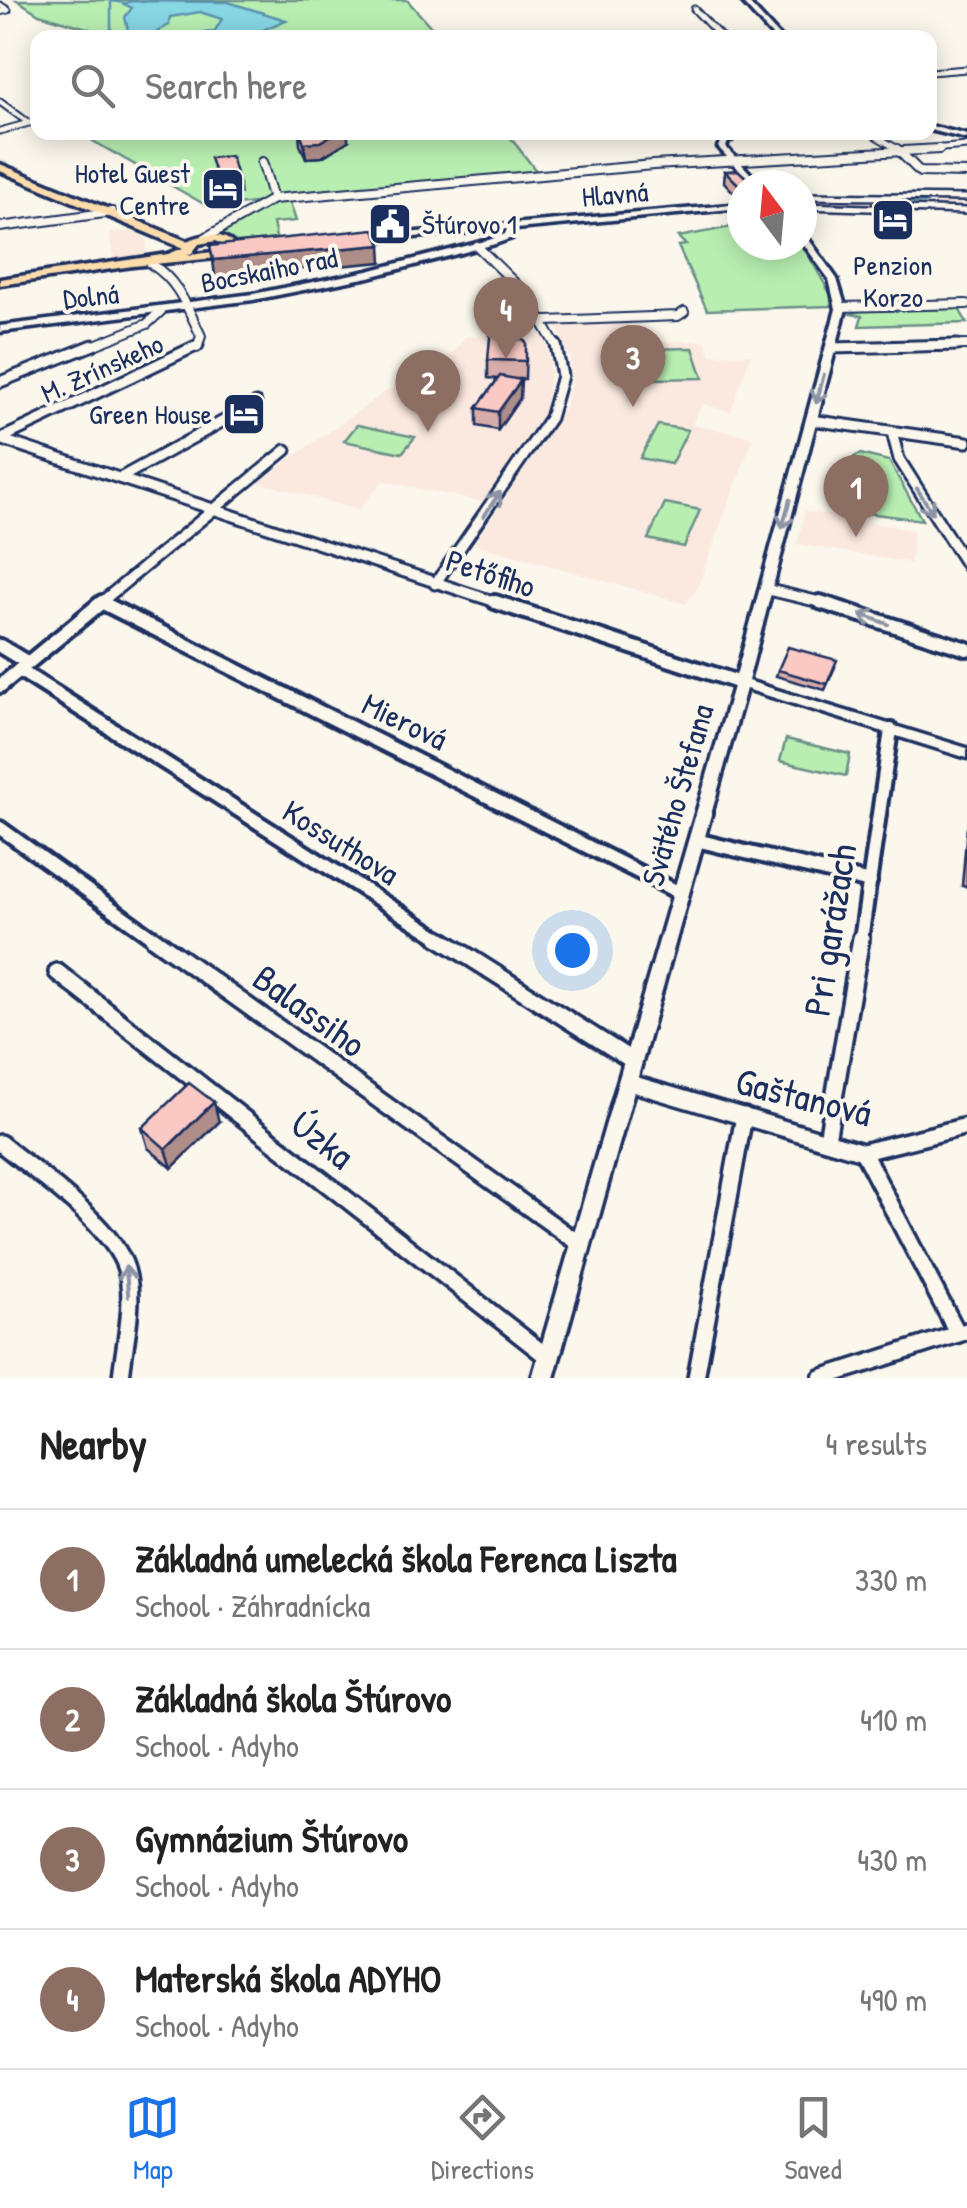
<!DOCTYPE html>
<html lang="en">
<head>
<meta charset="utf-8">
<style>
	body { margin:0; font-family:"Patrick Hand",sans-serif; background:#f2f2f2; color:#222 }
	.compass { position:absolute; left:727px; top:170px; width:90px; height:90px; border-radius:50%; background:#fff; box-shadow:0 5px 25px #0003; rotate:344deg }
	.you { position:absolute; left:572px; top:950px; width:35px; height:35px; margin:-25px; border:8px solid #fff; border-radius:50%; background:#1a73e8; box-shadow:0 0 0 15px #1a73e833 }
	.badge { display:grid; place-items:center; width:65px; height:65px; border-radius:50%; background:#1a73e8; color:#fff; font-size:32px; font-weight:700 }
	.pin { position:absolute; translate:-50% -82px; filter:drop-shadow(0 2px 5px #0008) }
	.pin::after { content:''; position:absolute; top:52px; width:35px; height:30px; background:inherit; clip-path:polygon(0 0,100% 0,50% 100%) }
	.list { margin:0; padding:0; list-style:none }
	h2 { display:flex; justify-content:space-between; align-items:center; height:130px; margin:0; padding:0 40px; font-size:42px }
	h2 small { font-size:32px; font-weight:400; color:#767676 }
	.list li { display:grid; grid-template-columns:65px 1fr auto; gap:30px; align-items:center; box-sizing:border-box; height:140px; padding:0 40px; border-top:2px solid #e0e0e0 }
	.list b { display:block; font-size:38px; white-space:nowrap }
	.list p { margin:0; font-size:32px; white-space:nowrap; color:#767676 }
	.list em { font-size:32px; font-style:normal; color:#767676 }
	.icon { flex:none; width:55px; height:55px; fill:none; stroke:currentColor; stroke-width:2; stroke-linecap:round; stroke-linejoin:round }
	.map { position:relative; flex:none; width:967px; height:1378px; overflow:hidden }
	.search { position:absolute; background:#fff; box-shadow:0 5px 25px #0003; left:30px; right:30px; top:30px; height:110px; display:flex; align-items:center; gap:25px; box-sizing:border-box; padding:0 35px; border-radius:20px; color:#767676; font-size:38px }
	.sheet { height:690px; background:#fff }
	nav { display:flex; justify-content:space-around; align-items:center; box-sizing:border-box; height:140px; border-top:2px solid #e0e0e0; background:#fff; font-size:28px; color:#767676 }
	nav a { display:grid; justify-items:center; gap:5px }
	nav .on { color:#1a73e8 }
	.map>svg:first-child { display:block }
	.built { fill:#fbe9e0 }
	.green { fill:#b8efb1; stroke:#6a8f88; stroke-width:2.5 }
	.water { fill:#87d6e4; stroke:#5c93ae; stroke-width:2.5; fill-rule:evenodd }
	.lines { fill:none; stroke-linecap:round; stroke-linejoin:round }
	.stream { stroke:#5c93ae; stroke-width:2.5 }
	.pedestrian-casing { stroke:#1b2f5e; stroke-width:10 }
	.minor-far4-casing { stroke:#1b2f5e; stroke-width:9 }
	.minor-far3-casing { stroke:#1b2f5e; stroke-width:12 }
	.minor-far2-casing { stroke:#1b2f5e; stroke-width:15 }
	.minor-far1-casing { stroke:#1b2f5e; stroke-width:20 }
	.minor-casing { stroke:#1b2f5e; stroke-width:22 }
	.tertiary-casing { stroke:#1b2f5e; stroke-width:7 }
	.primary-casing { stroke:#1b2f5e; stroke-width:7 }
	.pedestrian { stroke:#fbf7ec; stroke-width:5 }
	.minor-far4 { stroke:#fbf7ec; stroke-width:5 }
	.minor-far3 { stroke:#fbf7ec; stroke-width:8 }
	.minor-far2 { stroke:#fbf7ec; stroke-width:9 }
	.minor-far1 { stroke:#fbf7ec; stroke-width:12 }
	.minor { stroke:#fbf7ec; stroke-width:15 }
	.tertiary { fill:#fbf7ec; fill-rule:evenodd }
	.primary { fill:#fddcac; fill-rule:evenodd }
	.wall { fill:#d7ada9; stroke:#1b2f5e; stroke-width:2.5 }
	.shaded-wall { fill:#af8d89; stroke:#1b2f5e; stroke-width:2.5 }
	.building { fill:#fac9c4; stroke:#1b2f5e; stroke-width:2.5 }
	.oneway { stroke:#8b93a5 }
	.labels { text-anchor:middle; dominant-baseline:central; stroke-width:8; stroke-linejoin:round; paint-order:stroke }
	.far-poi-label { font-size:28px; fill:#1b2f5e; stroke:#fbf7ec; text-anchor:end }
	.far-street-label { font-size:28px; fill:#1b2f5e; stroke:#fbf7ec }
	.street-label { font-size:32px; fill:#1b2f5e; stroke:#fbf7ec }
	.near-street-label { font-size:38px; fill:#1b2f5e; stroke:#fbf7ec }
</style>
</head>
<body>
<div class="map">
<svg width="967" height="1378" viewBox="0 0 967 1378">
	<rect width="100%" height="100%" fill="#fbf7ec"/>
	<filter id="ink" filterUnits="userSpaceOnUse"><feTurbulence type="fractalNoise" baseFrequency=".01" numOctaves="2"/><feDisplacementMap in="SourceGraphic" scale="20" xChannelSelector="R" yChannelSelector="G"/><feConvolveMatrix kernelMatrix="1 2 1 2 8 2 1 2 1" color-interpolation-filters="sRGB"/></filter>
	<g filter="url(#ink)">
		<!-- built -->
		<g class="built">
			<path d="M825 193 967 196V212L802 209V194Z"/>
			<path d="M136 231 147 240 146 257 114 263 109 233Z"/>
			<path d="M627 321 637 342 705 341 711 355 751 354 731 412 702 404 692 425 751 436 752 440 697 589 686 604 474 544 565 407 571 384 570 360 556 324Z"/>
			<path d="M545 334 551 371 544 414 482 502 383 481 358 510 258 482 388 390 435 367 456 350 465 337Z"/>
			<path d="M805 511 913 530 911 563 797 544Z"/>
		</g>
		<!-- green -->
		<g class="green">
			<path d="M17 0H407L440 37H100V32L39 14Z"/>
			<path d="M86 133H507L537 172 289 200 296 221 273 223 277 242 240 245 222 234 272 201 211 208 93 141Z"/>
			<path d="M742 225V245L802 244 831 295V306L707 310 678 246 686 245 678 237Z"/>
			<path d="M958 307 967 323 859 326 862 316 851 314 862 310Z"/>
			<path d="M693 348 703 378 653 379 645 349Z"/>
			<path d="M357 425H358L415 437 402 453 344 441Z"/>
			<path d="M658 425 688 430 671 464 640 458Z"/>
			<path d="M860 454 889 461 922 520 851 511 844 505 854 457Z"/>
			<path d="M665 503 700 510 684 547 648 539Z"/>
			<path d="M786 739 850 754 846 776 780 761Z"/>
		</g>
		<!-- water -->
		<path class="water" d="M131 1 228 2 286 20 247 37H139L129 35 125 17 132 8 124 4ZM200 12 222 19 214 32 150 36 169 25 170 17Z"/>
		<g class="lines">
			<!-- stream -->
			<g class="stream">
				<path d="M111 0V38"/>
				<path d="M111 1 125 3"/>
				<path d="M879 202 926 203"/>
			</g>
			<!-- pedestrian casing -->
			<g class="pedestrian-casing">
				<g id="pedestrian">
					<path d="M802 196 967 198"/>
					<path d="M802 206 967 211"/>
				</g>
			</g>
			<!-- minor-far4 casing -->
			<g class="minor-far4-casing">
				<g id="minor-far4">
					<path d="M0 5 8 10 0 12"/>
					<path d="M694 9 722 38"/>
					<path d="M930 72 967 69"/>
					<path d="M0 102 29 123 0 131"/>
					<path d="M869 132 901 151"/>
					<path d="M907 151 967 146"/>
				</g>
			</g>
			<!-- minor-far3 casing -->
			<g class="minor-far3-casing">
				<g id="minor-far3">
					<path d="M897 149 920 172 967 173"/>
					<path d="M273 199 653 165 939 149"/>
					<path d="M0 227 112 212"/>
					<path d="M205 238 273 199 262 162"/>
					<path d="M477 246 526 294 557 348"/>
					<path d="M151 264C178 280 188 309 201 336L197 348"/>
					<path d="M841 307 967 304"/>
					<path d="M546 321 678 316 684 312"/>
					<path d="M87 348 147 324 161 311"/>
					<path d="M845 348 967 345"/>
				</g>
			</g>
			<!-- minor-far2 casing -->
			<g class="minor-far2-casing">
				<g id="minor-far2">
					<path d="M831 348 958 345"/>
					<path d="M0 382 93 345"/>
					<path d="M811 420 967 442"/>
					<path d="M892 432 899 459 967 566"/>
					<path d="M0 439 502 604"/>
					<path d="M0 439 198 345"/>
					<path d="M120 478 256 403"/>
					<path d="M435 584 550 418 562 376 556 345"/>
					<path d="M765 589 828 604"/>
					<path d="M99 604 286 450"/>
				</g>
			</g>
			<!-- minor-far1 casing -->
			<g class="minor-far1-casing">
				<g id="minor-far1">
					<path d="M495 602 741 683"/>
					<path d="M820 602 967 649"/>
					<path d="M103 603 680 893"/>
					<path d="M0 646 28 663"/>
					<path d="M19 670 443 940"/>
					<path d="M0 686 102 602"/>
					<path d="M0 828 156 940"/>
					<path d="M696 840 870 882"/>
					<path d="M861 940 891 730"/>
				</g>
			</g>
			<!-- minor casing -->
			<g class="minor-casing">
				<g id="minor">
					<path d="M153 938 581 1245"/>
					<path d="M439 938 633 1061"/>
					<path d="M57 972 549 1358"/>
					<path d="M627 1082 863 1152 967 1126"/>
					<path d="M827 1140 861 938"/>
					<path d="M0 1143C35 1172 113 1225 126 1269 136 1303 124 1344 121 1378"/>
					<path d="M863 1152 958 1334"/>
					<path d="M696 1378 744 1116"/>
					<path d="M821 1378 967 1331"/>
				</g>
			</g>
			<!-- tertiary casing -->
			<g class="tertiary-casing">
				<g id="tertiary">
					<path d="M740 0H746L781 38H774Z"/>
					<path d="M930 126 967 135V139L930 130Z"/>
					<path d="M736 132H745L728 142 726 147 761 185H753L718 147 722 139Z"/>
					<path d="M742 204V208L516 229 512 238 495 244 369 277 253 300 0 332V326L253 294 368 271 489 240 505 234 507 229 357 242V238L360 237Z"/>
					<path d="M802 233 805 234 837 279 846 309 748 681 967 748V758L746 689 554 1378H532L734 683 836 309 829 279 802 242Z"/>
				</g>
			</g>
			<!-- primary casing -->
			<g class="primary-casing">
				<path id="primary" d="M0 164 187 241C203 234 221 231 235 245L216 258 133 266 0 285V279L168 254 183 248 0 171ZM216 241 223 245 213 252 187 255 192 253 199 244Z"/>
			</g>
			<!-- pedestrian -->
			<use href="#pedestrian" class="pedestrian"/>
			<!-- minor-far4 -->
			<use href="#minor-far4" class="minor-far4"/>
			<!-- minor-far3 -->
			<use href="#minor-far3" class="minor-far3"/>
			<!-- minor-far2 -->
			<use href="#minor-far2" class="minor-far2"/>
			<!-- minor-far1 -->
			<use href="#minor-far1" class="minor-far1"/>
			<!-- minor -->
			<use href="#minor" class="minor"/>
			<!-- tertiary -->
			<use href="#tertiary" class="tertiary"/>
			<!-- primary -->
			<use href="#primary" class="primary"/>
		</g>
		<!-- wall -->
		<g class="wall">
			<path d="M299 132 348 141 322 157 306 158 300 145Z"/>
			<path d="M725 171 753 184V185H742L737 196 724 182Z"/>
			<path d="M377 209 402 218 403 229 382 231 378 220Z"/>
			<path d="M510 326V339L526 343 525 379H516L520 398 498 430 477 426V408L498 379 488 378V360Z"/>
			<path d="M835 667 825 690 776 676 778 670Z"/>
			<path d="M967 827V887L962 886Z"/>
			<path d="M219 1122 172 1168 148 1148 142 1128Z"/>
		</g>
		<!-- shaded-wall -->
		<g class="shaded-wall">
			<path d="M337 132H348V141L322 157 306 158 304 143Z"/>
			<path d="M239 184 240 194 220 196 219 186Z"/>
			<path d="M739 185H742V195L737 196Z"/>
			<path d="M402 218 403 229 382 231 381 220Z"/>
			<path d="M381 245 382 262 215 277 213 260Z"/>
			<path d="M521 380 520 398 498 430V412Z"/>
			<path d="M214 1102 219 1122 172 1168 166 1149Z"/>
		</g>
		<!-- building -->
		<g class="building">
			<path d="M300 132H337L320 142 304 143Z"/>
			<path d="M231 156 239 184 219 186 210 158Z"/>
			<path d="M738 170 753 184 739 185 725 171Z"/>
			<path d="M397 207 402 218 381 220 377 209Z"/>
			<path d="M374 229 381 245 213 260 210 246Z"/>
			<path d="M491 326H510L509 339H523L526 343V361L488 360Z"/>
			<path d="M500 376 521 380 498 412 477 408Z"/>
			<path d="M788 647 837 660 827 684 778 670Z"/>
			<path d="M189 1083 214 1102 166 1149 142 1128Z"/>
		</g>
		<!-- one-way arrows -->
		<defs><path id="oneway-shaft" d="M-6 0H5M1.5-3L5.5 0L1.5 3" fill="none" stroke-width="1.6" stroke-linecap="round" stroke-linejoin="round" transform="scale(2.5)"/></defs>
		<g class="oneway">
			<use href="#oneway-shaft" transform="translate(820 389) rotate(105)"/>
			<use href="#oneway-shaft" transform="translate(925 501) rotate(57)"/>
			<use href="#oneway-shaft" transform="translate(492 504) rotate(-55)"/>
			<use href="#oneway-shaft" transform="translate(786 514) rotate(105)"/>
			<use href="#oneway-shaft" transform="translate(874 619) rotate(-160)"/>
			<use href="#oneway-shaft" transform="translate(127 1281) rotate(-95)"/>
		</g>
	</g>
	<!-- icons -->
	<defs>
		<g id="hotel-square" transform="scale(2.25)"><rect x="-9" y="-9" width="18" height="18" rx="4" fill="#1b2f5e" stroke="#fbf7ec"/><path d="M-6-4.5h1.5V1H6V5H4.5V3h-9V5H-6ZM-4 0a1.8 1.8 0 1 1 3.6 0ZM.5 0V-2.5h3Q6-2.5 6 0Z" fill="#fff"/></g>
		<g id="civic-square" transform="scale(2.25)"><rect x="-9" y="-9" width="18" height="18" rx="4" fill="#1b2f5e" stroke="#fbf7ec"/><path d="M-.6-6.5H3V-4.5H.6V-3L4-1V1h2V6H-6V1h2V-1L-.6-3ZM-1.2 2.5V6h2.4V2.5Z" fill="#fff"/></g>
	</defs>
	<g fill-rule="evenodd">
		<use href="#hotel-square" x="223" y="189"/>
		<use href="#hotel-square" x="893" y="220"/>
		<use href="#civic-square" x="390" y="224"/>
		<use href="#hotel-square" x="244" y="414"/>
	</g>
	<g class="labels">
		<!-- far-poi labels -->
		<g class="far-poi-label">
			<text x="190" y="173">Hotel Guest<tspan x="190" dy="32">Centre</tspan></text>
			<text x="422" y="224" text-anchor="start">Štúrovo 1</text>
			<text x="893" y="265" text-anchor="middle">Penzion<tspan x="893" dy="32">Korzo</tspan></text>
			<text x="212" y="414">Green House</text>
		</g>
		<!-- far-street labels -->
		<g class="far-street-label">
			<text transform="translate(615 194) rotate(-5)">Hlavná</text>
			<text transform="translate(269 270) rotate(-11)">Bocskaiho rad</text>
			<text transform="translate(91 296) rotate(-6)">Dolná</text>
			<text transform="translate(102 368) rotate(-24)">M. Zrínskeho</text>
		</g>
		<!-- street labels -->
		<g class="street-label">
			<text transform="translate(491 573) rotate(18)">Petőfiho</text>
			<text transform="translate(405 721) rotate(26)">Mierová</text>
			<text transform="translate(677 795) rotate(-74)">Svätého Štefana</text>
			<text transform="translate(341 842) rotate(32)">Kossuthova</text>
		</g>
		<!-- near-street labels -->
		<g class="near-street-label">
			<text transform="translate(829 930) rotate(-81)">Pri garážach</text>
			<text transform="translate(310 1010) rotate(36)">Balassiho</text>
			<text transform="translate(804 1096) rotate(14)">Gaštanová</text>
			<text transform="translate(323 1139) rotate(38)">Úzka</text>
		</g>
	</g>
</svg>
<svg class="compass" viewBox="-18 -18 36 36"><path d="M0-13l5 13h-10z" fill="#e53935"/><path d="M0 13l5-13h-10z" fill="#767676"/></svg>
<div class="you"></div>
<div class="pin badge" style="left:856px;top:537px;background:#8d6e63">1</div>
<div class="pin badge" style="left:428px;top:432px;background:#8d6e63">2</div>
<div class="pin badge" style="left:633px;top:407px;background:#8d6e63">3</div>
<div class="pin badge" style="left:506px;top:359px;background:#8d6e63">4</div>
<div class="search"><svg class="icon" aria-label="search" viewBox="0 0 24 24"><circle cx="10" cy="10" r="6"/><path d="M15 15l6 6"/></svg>Search here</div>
</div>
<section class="sheet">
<h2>Nearby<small>4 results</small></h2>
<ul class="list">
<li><span class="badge" style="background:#8d6e63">1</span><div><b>Základná umelecká škola Ferenca Liszta</b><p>School · Záhradnícka</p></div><em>330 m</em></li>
<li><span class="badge" style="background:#8d6e63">2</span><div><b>Základná škola Štúrovo</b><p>School · Adyho</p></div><em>410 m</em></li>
<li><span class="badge" style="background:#8d6e63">3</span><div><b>Gymnázium Štúrovo</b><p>School · Adyho</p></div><em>430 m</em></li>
<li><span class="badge" style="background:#8d6e63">4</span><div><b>Materská škola ADYHO</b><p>School · Adyho</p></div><em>490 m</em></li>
</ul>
</section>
<nav>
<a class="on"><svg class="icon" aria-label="map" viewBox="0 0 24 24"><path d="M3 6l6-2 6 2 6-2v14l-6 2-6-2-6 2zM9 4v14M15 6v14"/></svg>Map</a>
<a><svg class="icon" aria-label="directions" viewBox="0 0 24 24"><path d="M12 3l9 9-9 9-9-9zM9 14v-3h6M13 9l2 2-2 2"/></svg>Directions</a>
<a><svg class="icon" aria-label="saved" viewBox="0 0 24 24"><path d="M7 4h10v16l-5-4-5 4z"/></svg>Saved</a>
</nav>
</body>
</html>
